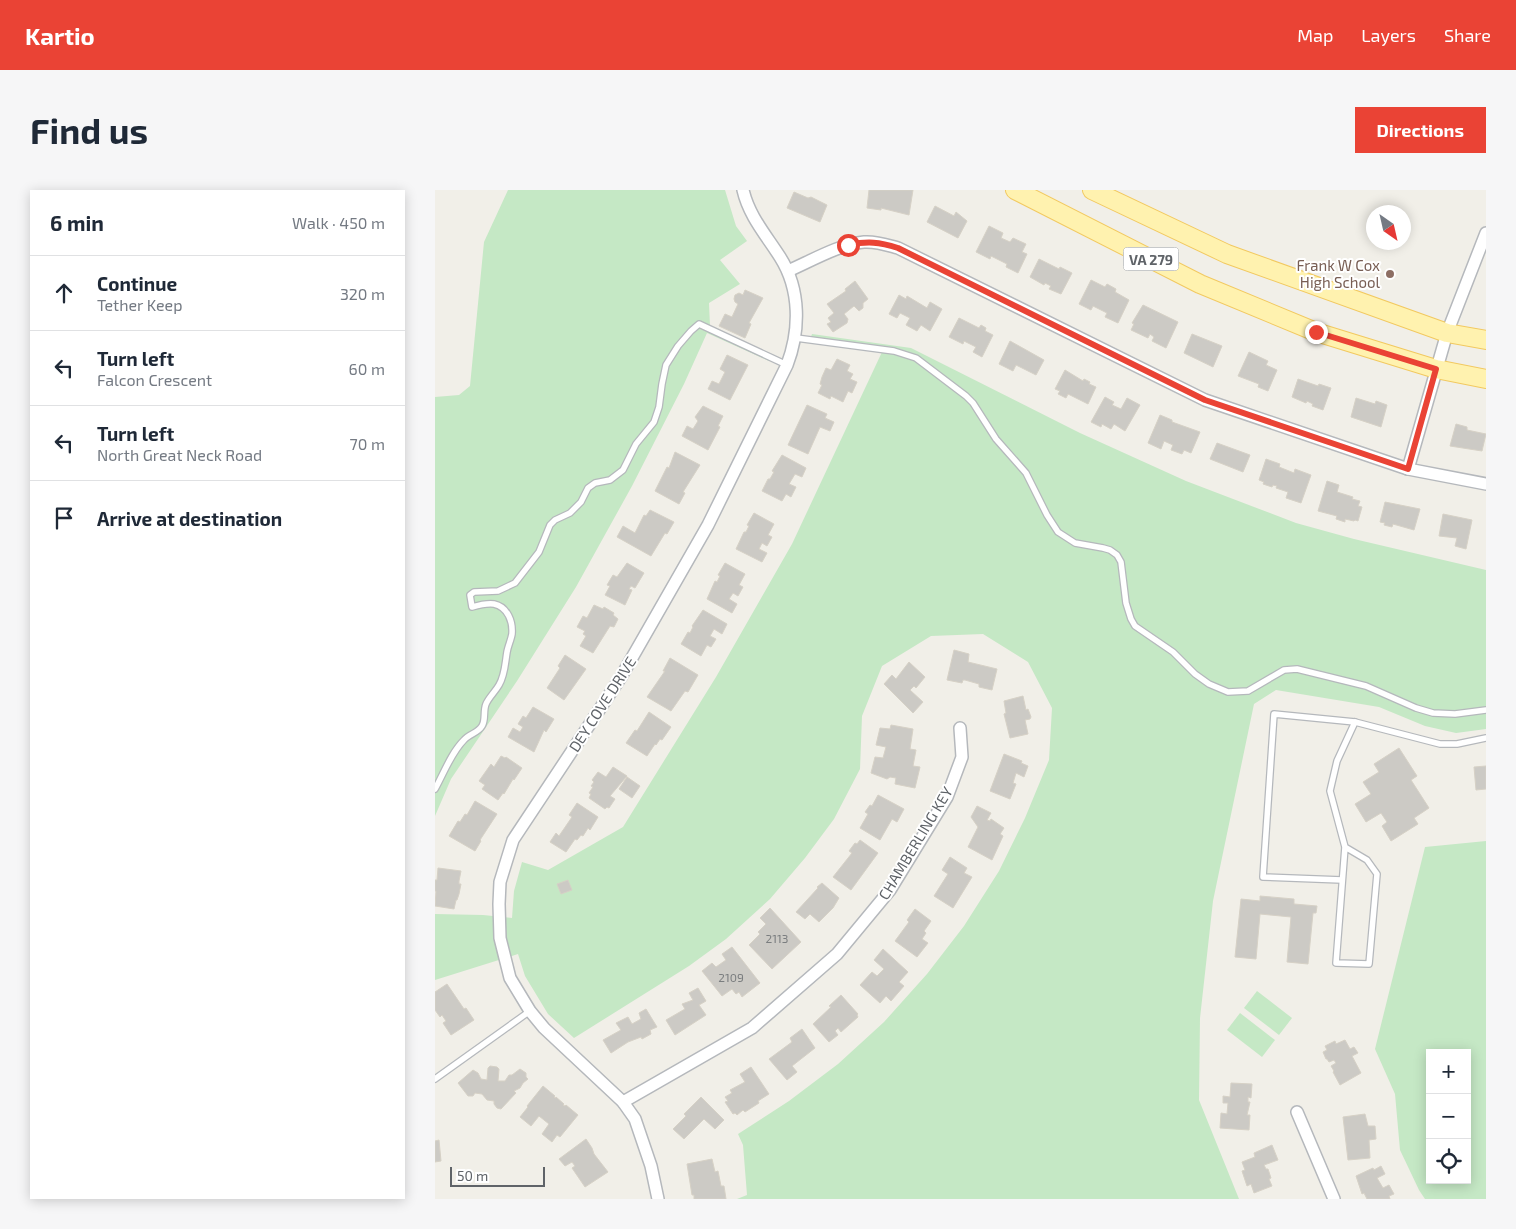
<!DOCTYPE html>
<html lang="en">
<head>
<meta charset="utf-8">
<style>
	body { margin:0; font-family:"Exo 2",sans-serif; background:#f6f6f7; color:#1f2937 }
	.controls { position:absolute; right:15px; bottom:15px; display:grid; overflow:hidden; border-radius:0px; box-shadow:0 2px 12px #0003 }
	.controls button { width:45px; height:45px; display:grid; place-items:center; padding:0; border:0; border-bottom:1px solid #e0e1e3; background:#fff; color:#1f2937; font:25px sans-serif }
	.compass { position:absolute; left:931px; top:15px; width:45px; height:45px; border-radius:50%; background:#fff; box-shadow:0 2px 12px #0003; rotate:146deg }
	.scale { position:absolute; left:15px; bottom:12px; width:95px; box-sizing:border-box; padding-left:5px; border:2px solid #5f6368; border-top:0; font-size:14px; line-height:18px; white-space:nowrap; color:#5f6368; -webkit-text-stroke:4px #fff; paint-order:stroke }
	.stop { position:absolute; width:15px; height:15px; margin:-11px; border:4px solid #ea4335; border-radius:50%; background:#fff }
	.stop.end { background:#ea4335; border-color:#fff; box-shadow:0 1px 5px #0008 }
	.list { margin:0; padding:0; list-style:none }
	h2 { display:flex; justify-content:space-between; align-items:center; height:65px; margin:0; padding:0 20px; font-size:21px }
	h2 small { font-size:16px; font-weight:400; color:#747a83 }
	.list li { display:grid; grid-template-columns:32px 1fr auto; gap:15px; align-items:center; box-sizing:border-box; height:75px; padding:0 20px; border-top:1px solid #e0e1e3 }
	.list b { display:block; font-size:19px; white-space:nowrap }
	.list p { margin:0; font-size:16px; white-space:nowrap; color:#747a83 }
	.list em { font-size:16px; font-style:normal; color:#747a83 }
	.icon { flex:none; width:28px; height:28px; fill:none; stroke:currentColor; stroke-width:2; stroke-linecap:round; stroke-linejoin:round }
	.map { position:relative; flex:none; width:1051px; height:1009px; overflow:hidden; border-radius:0px }
	header { display:flex; align-items:center; gap:30px; box-sizing:border-box; height:70px; padding:0 25px; background:#ea4335; color:#fff }
	header strong { font-size:24px }
	nav { display:flex; gap:28px; margin-inline-start:auto; font-size:18px }
	.intro { display:flex; align-items:center; justify-content:space-between; box-sizing:border-box; height:120px; padding:0 30px }
	h1 { margin:0; font-size:35px }
	.button { padding:12px 22px; border-radius:0px; background:#ea4335; color:#fff; font-size:18px; font-weight:700 }
	main { display:flex; gap:30px; padding:0 30px }
	aside { flex:1; background:#fff; border-radius:0px; box-shadow:0 2px 12px #0003 }
	.map>svg:first-child { display:block }
	.green { fill:#c5e8c5; fill-rule:evenodd }
	.building { fill:#cccac5; stroke:#d6d1c6 }
	.lines { fill:none; stroke-linecap:round; stroke-linejoin:round }
	.lane-casing { stroke:#b5b8bc; stroke-width:8 }
	.street-casing { stroke:#b5b8bc; stroke-width:14 }
	.primary-casing { stroke:#f2c960; stroke-width:20 }
	.lane { stroke:#fff; stroke-width:5.5 }
	.street { stroke:#fff; stroke-width:11 }
	.primary { stroke:#fff2af; stroke-width:18 }
	.route { stroke:#ea4335; stroke-width:6 }
	.education-dot { fill:#8d6e63; stroke:#fff; stroke-width:2 }
	.labels { text-anchor:middle; dominant-baseline:central; stroke-width:4; stroke-linejoin:round; paint-order:stroke }
	.number-label { font-size:12px; fill:#7a7d7f }
	.shield { fill:#fff; stroke:#8f9295; stroke-width:1 }
	.shield-label { font-size:14px; font-weight:bold; fill:#5f6368 }
	.education-label { font-size:15px; fill:#785e54; stroke:#fff; text-anchor:end }
	.street-label { font-size:15px; fill:#5f6368; stroke:#fff }
</style>
</head>
<body>
<header>
<strong>Kartio</strong>
<nav><a>Map</a><a>Layers</a><a>Share</a></nav>
</header>
<div class="intro"><h1>Find us</h1><a class="button">Directions</a></div>
<main>
<aside>
<h2>6 min<small>Walk · 450 m</small></h2>
<ul class="list">
<li><svg class="icon" aria-label="ahead" viewBox="0 0 24 24"><path d="M12 20V5M6 11l6-6 6 6"/></svg><div><b>Continue</b><p>Tether Keep</p></div><em>320 m</em></li>
<li><svg class="icon" aria-label="left" viewBox="0 0 24 24"><path d="M17 20v-9H6M10 6l-5 5 5 5"/></svg><div><b>Turn left</b><p>Falcon Crescent</p></div><em>60 m</em></li>
<li><svg class="icon" aria-label="left" viewBox="0 0 24 24"><path d="M17 20v-9H6M10 6l-5 5 5 5"/></svg><div><b>Turn left</b><p>North Great Neck Road</p></div><em>70 m</em></li>
<li><svg class="icon" aria-label="arrive" viewBox="0 0 24 24"><path d="M6 21V4h12l-3 4 3 4H6"/></svg><div><b>Arrive at destination</b></div></li>
</ul>
</aside>
<div class="map">
<svg width="1051" height="1009" viewBox="0 0 1051 1009">
	<rect width="100%" height="100%" fill="#f1efe8"/>
	<!-- green -->
	<g class="green">
		<path d="M73 0H290L301 36 312 51 285 70 305 94 274 113 275 136 339 165 334 171 272 143 249 194 197 296 141 397 82 491 16 589 0 626V207L24 205 35 196 49 52Z"/>
		<path d="M377 144 476 158 645 243 751 291 861 333 919 349 1051 380V539L1021 543 990 536 944 517 841 500 819 514 778 711 765 828 764 910 804 1009H302L312 1005 308 955 303 944 354 911 403 874 449 832 492 784 529 736 564 681 590 628 614 570 617 518 593 472 548 444 496 446 447 476 427 526 425 579 399 629 370 668 335 709 291 749 254 776 139 848 113 824 90 786 83 764 0 790V724L48 725 77 728 79 701 87 672 113 680 188 637 281 487 357 354 447 162 374 152Z"/>
		<path d="M1051 651V1009H990L984 1000 965 960 960 904 940 859 990 657ZM995 863H1032V990H995Z"/>
		<path d="M822 801 857 828 844 845 809 818Z"/>
		<path d="M805 823 840 850 827 867 792 840Z"/>
	</g>
	<!-- building -->
	<g class="building">
		<path d="M434 0H478L474 25 446 18V20L432 18Z"/>
		<path d="M359 2 373 8 376 7 392 15 385 32 352 18Z"/>
		<path d="M500 16 519 26 521 22 532 31 523 48 492 32Z"/>
		<path d="M554 36 568 43 566 48 575 52 578 48 591 54 587 62 592 64 583 83 571 77 572 74 556 66 555 69 541 62Z"/>
		<path d="M604 69 624 79 625 77 637 83 626 104 614 99 616 96 610 93 609 95 595 87Z"/>
		<path d="M656 90 670 97 672 94 681 99 680 102 694 110 683 133 670 127 672 123 658 116 656 120 644 114Z"/>
		<path d="M420 91 433 109 428 113V118L424 121 419 116 409 124 413 129 412 133 398 142 392 134 396 132 393 128 399 123 392 114 411 101 410 99Z"/>
		<path d="M310 100 328 108 314 133 316 134 310 148 284 136 290 124 297 127 303 114 300 112 299 109 300 105 304 103 308 105Z"/>
		<path d="M464 105 471 109 472 106 492 118 495 112 507 119 495 141 486 135 482 141 471 135 475 128 465 123 462 128 454 124Z"/>
		<path d="M708 115 743 132 731 158 717 151 719 147 715 144 713 148 696 140 699 134 697 133Z"/>
		<path d="M524 128 544 138 546 135 551 138 550 141 558 145 547 167 538 162 541 157 529 151 528 154 514 147Z"/>
		<path d="M757 144 787 156 778 177 749 163Z"/>
		<path d="M575 151 609 170 601 185 581 175 578 181 564 174Z"/>
		<path d="M814 162 833 171 831 175 842 180 833 201 823 197 824 194 803 186Z"/>
		<path d="M292 165 313 175 295 210 273 199 277 191 284 194 290 182 285 179Z"/>
		<path d="M402 169 415 175 412 181 418 184 415 189 422 192 417 203 413 201 408 212 396 206 395 209 383 203 387 195 385 194 387 187 391 178 396 180Z"/>
		<path d="M630 180 648 191 649 189 655 192 654 194 661 197 653 214 633 204 631 208 623 204 625 201 620 199Z"/>
		<path d="M863 189 883 196 884 194 896 198 888 220 877 216 878 214 872 211 871 213 857 207Z"/>
		<path d="M670 207 679 212 677 215 686 219 692 208 705 215 690 241 679 234 676 239 667 234 666 237 656 232Z"/>
		<path d="M921 208 940 214 941 211 952 215 946 237 916 227Z"/>
		<path d="M372 215 392 224 390 228 399 232 395 241 385 237 373 264 353 255Z"/>
		<path d="M268 216 288 226 283 236 285 237 273 260 247 246 252 236 258 239 263 231 260 227Z"/>
		<path d="M725 225 737 230V232L765 242 756 263 749 260 747 264 736 260 738 255 729 251 726 259 713 253Z"/>
		<path d="M1021 234 1032 237V240L1051 244 1047 261 1015 256Z"/>
		<path d="M782 253 815 265 808 282 775 269Z"/>
		<path d="M240 262 265 275 248 302 250 303 244 314 220 301 232 277 234 278Z"/>
		<path d="M347 265 371 278 367 287 360 284 354 294 361 297 356 307 351 304 347 311 327 301 333 289H335L339 282 337 281Z"/>
		<path d="M831 269 845 274 844 277 859 283 860 279 876 285 866 313 851 308 853 302 841 298 842 296 838 295 837 297 828 294 829 292 824 290Z"/>
		<path d="M892 291 904 295 902 302 918 307 917 309 925 311 923 316 927 317 923 331 920 330 919 331 910 329V332L901 329 902 326 883 321Z"/>
		<path d="M950 312 985 319 979 340 958 334 957 337 949 335 950 333 945 332Z"/>
		<path d="M215 320 239 332 232 344 230 343 216 366 182 347 188 336 200 343 209 325 211 326Z"/>
		<path d="M319 323 339 334 333 345 337 347 332 356 327 353 324 359 332 363 327 372 301 359 309 342H311L314 336 312 335Z"/>
		<path d="M1008 324 1037 330 1031 359 1020 356 1022 348 1004 346Z"/>
		<path d="M192 373 209 383 200 398 196 396 194 399 197 400 190 415 170 405 175 396 172 395 178 385 182 387Z"/>
		<path d="M290 373 310 384 304 395 308 397 303 406 298 403 294 409 302 414 297 423 272 409 280 391 282 392 285 386 283 385Z"/>
		<path d="M159 415 168 419 169 417 179 423 178 425 183 429 179 437 175 436 158 463 145 456 151 446 148 444 150 441 142 437 148 426 152 428Z"/>
		<path d="M268 420 292 434 287 444 279 439 275 446 281 449 276 457 272 455 266 466 246 454 253 442 255 443 258 437 257 436Z"/>
		<path d="M519 460 534 464 533 472 562 479 557 500 544 497V494L530 490H528L527 493 512 490Z"/>
		<path d="M130 465 151 479 129 510 112 498 125 478 123 476Z"/>
		<path d="M235 468 263 485 253 502 250 501 236 521 212 507 230 481H228Z"/>
		<path d="M474 472 490 487 481 498 479 496 475 500 488 512 478 523 449 494 457 485 461 489Z"/>
		<path d="M588 506 591 520 593 519 596 527 595 529 590 530 593 544 575 548 569 524 571 523 569 511Z"/>
		<path d="M98 517 119 529 111 542 109 540 99 562 73 547 78 538 85 542 88 537 83 534 88 526 91 528Z"/>
		<path d="M214 522 236 537 227 550 225 549 221 555 220 554 212 566 191 553 200 540 202 541Z"/>
		<path d="M456 535 478 539 475 559 481 560 478 576 485 577 480 598 460 594 461 588 455 587 452 589 436 583 440 567 448 568 451 557 441 555 445 538 455 539Z"/>
		<path d="M964 558 982 586 976 590 994 618 979 628 983 634 956 651 947 636 952 632 946 623 931 632 920 614 936 604 928 592 944 582 939 574Z"/>
		<path d="M569 564 587 571 586 573 593 576 589 587 581 583 578 593 581 594 575 609 555 601Z"/>
		<path d="M66 566 70 568 71 567 87 578 79 590 78 589 69 604 68 603 63 610 47 599 50 595 44 591 56 574 59 577Z"/>
		<path d="M1051 576V599L1041 600 1039 577Z"/>
		<path d="M178 577 192 586 175 606 180 609 174 618 172 617 170 619 154 608 156 604 154 603 158 597 156 596 159 592 157 590 163 582 171 587Z"/>
		<path d="M192 587 205 596 197 608 184 599Z"/>
		<path d="M443 605 469 619 462 632 457 629 445 650 425 638 433 624 430 622 435 615 437 616Z"/>
		<path d="M40 611 62 624 45 650 46 651 40 661 14 646 23 631 25 632 30 624 32 625Z"/>
		<path d="M142 613 163 627 155 640 153 638 148 646 146 645 142 650 140 649 131 662 115 652 121 643 124 646 137 627 134 625Z"/>
		<path d="M542 616 556 623 552 630 555 631 556 629 569 638 565 644 568 646 557 670 533 657 543 637 536 627Z"/>
		<path d="M425 650 443 663 416 700 398 687 417 663 414 661 420 653 422 654Z"/>
		<path d="M515 667 532 678 529 683 537 687 518 718 499 706 513 684 507 680Z"/>
		<path d="M3 678 26 681 24 691V694H26L24 704 22 710H21L19 719 0 716 1 701H0V690H2Z"/>
		<path d="M133 690 137 700 126 704 122 694Z"/>
		<path d="M387 693 404 708 398 718 384 732 375 724 370 729 361 722 383 698 382 697Z"/>
		<path d="M825 706 859 709V714L882 716 881 723H878L873 774 852 772 856 727 825 724 821 769 800 767 806 709 825 711Z"/>
		<path d="M335 718 366 752 337 779 314 755 325 744 323 742 331 734 325 728Z"/>
		<path d="M480 719 496 731 489 741 491 743 487 749 493 753 482 767 460 751 474 732 472 730Z"/>
		<path d="M297 757 325 793 307 807 304 802 301 804 297 799 287 806 267 781 277 773 281 777 291 770 287 764Z"/>
		<path d="M448 759 473 782 464 792 469 796 456 811 451 806 445 813 425 795 437 782 442 786 449 779 439 770Z"/>
		<path d="M12 794 29 819 31 818 39 830 16 845 8 833 11 831 7 825 5 827 0 820V802Z"/>
		<path d="M263 798 271 811 264 815 271 825 240 845 231 830 250 819 247 814 258 810 254 803Z"/>
		<path d="M406 805 423 824 422 825 423 827 406 842 403 838 400 841 403 845 394 852 378 834 396 817 394 816Z"/>
		<path d="M211 819 222 837 215 840 216 844 207 849 206 847 193 852 176 863 168 850 186 840 181 833 193 827 197 834 206 829 204 823Z"/>
		<path d="M367 839 380 858 357 876 362 882 352 890 334 869 357 852 355 848Z"/>
		<path d="M910 850 915 859 919 857 923 863 917 866 926 883 905 895 898 882 899 881 896 876 901 873 899 870 894 872 892 869H891L888 862 892 860 890 856 900 851 901 854Z"/>
		<path d="M55 876 62 877 64 879 63 891H70L74 885H77L85 879 91 883V887L93 889 88 893 85 898 79 901 81 903 66 919 62 918 59 914V911L52 910 47 904 40 903 38 906H33L23 893 38 880 43 883 46 889 52 890 53 878Z"/>
		<path d="M316 877 334 904 323 911 324 913 310 922 308 920 302 925 300 923 298 924 290 912 293 911 290 907 297 903 295 900 310 892 305 884Z"/>
		<path d="M796 893 817 894 816 908 813 907V912H815L812 925H815L814 940 785 938 786 923 792 924 793 913H788V906L795 907Z"/>
		<path d="M108 896 120 906 119 907 121 908V907L129 914 128 915 130 916 131 915 143 925 125 947 122 945 117 952 107 944 114 934 104 926 96 936 85 927 93 917 92 916Z"/>
		<path d="M266 907 289 930 280 939 269 929 249 949 238 939 251 926 249 924Z"/>
		<path d="M930 924 933 936H940L941 949 934 950 935 968 913 970 908 927Z"/>
		<path d="M151 949 157 958 159 964 173 982 150 997 137 978 140 976 137 972 130 976 124 969Z"/>
		<path d="M4 950 6 971 0 972V951Z"/>
		<path d="M837 955 843 970 829 975 831 979H833L836 988 834 989 837 996 819 1003 816 994 812 996 807 981 810 980 807 972 820 967 819 963Z"/>
		<path d="M277 969 280 982 283 981 286 996H289L291 1009H259V1005H257L252 974Z"/>
		<path d="M946 976 950 984 942 988 948 998 954 995 959 1004 954 1006 955 1009H932L929 1003 927 1004 921 986 938 978 939 980Z"/>
	</g>
	<g class="lines">
		<!-- lane casing -->
		<g class="lane-casing">
			<g id="lane">
				<path d="M361 148 459 161 481 168 531 206 538 213 561 249 591 283 612 325 623 342 640 353 668 358 675 360 682 365 686 372 691 413 696 429 700 436 738 462 760 484 774 494 793 502 813 501 849 480 862 479 931 496 981 518 998 523 1020 524 1051 520"/>
				<path d="M0 599C9 583 16 563 29 550 34 544 43 543 47 536 51 530 48 521 51 514 54 507 60 502 64 495 70 485 70 474 72 462 73 456 76 450 77 444 78 432 73 417 59 414 52 413 44 415 37 417L35 405 39 402 63 401 80 393 104 362 115 335 120 330 135 323 146 312 153 298 160 293 175 290 188 280 201 254 219 232 224 217 227 194 231 175 243 156 256 141 264 134 352 175"/>
				<path d="M910 657 932 670 942 684 934 774 901 773 910 657 895 601 902 571 920 532"/>
				<path d="M907 690 828 687 839 524 920 532 1005 554H1022L1051 548"/>
				<path d="M0 889 95 821"/>
			</g>
		</g>
		<!-- street casing -->
		<g class="street-casing">
			<g id="street">
				<path d="M353 81C376 71 405 54 429 52 441 51 452 55 463 58L770 210 973 279 1051 294"/>
				<path d="M973 279 1012 143 1051 43"/>
				<path d="M188 912 317 838 402 764 455 700 512 607 527 567 525 538"/>
				<path d="M862 922 899 1009"/>
				<path d="M223 1009 216 976 200 929 188 912 109 838 95 821 75 788 65 748 64 714 65 692 78 650 186 487 273 335 352 175C365 141 366 100 345 67 331 45 314 26 308 0"/>
			</g>
		</g>
		<!-- primary casing -->
		<g class="primary-casing">
			<g id="primary">
				<path d="M580 0 765 94 881 142 1001 179 1051 189"/>
				<path d="M657 0 792 64 1012 143 1051 150"/>
			</g>
		</g>
		<!-- lane -->
		<use href="#lane" class="lane"/>
		<!-- street -->
		<use href="#street" class="street"/>
		<!-- primary -->
		<use href="#primary" class="primary"/>
	</g>
	<g class="lines">
		<!-- route -->
		<path class="route" d="M413 55C433 51 444 52 463 58L770 210 973 279 1001 179 881 142"/>
	</g>
	<!-- markers -->
	<circle class="education-dot" cx="955" cy="84" r="5"/>
	<g class="labels">
		<!-- number labels -->
		<g class="number-label">
			<text x="342" y="748">2113</text>
			<text x="296" y="787">2109</text>
		</g>
		<!-- shield labels -->
		<rect class="shield" x="688.5" y="57.5" width="55" height="23" rx="4"/>
		<g class="shield-label">
			<text x="716" y="69">VA 279</text>
		</g>
		<!-- education labels -->
		<g class="education-label">
			<text x="945" y="75">Frank W Cox<tspan x="945" dy="17">High School</tspan></text>
		</g>
		<!-- street labels -->
		<g class="street-label">
			<text transform="translate(167 514) rotate(-57)">DEY COVE DRIVE</text>
			<text transform="translate(480 653) rotate(-59)">CHAMBERLING KEY</text>
		</g>
	</g>
</svg>
<div class="controls">
<button>+</button>
<button>−</button>
<button><svg class="icon" aria-label="locate" viewBox="0 0 24 24"><circle cx="12" cy="12" r="6"/><path d="M12 2v4M12 18v4M2 12h4M18 12h4"/></svg></button>
</div>
<svg class="compass" viewBox="-18 -18 36 36"><path d="M0-13l5 13h-10z" fill="#e53935"/><path d="M0 13l5-13h-10z" fill="#747a83"/></svg>
<div class="scale">50 m</div>
<div class="stop" style="left:413px;top:55px"></div>
<div class="stop end" style="left:881px;top:142px"></div>
</div>
</main>
</body>
</html>
